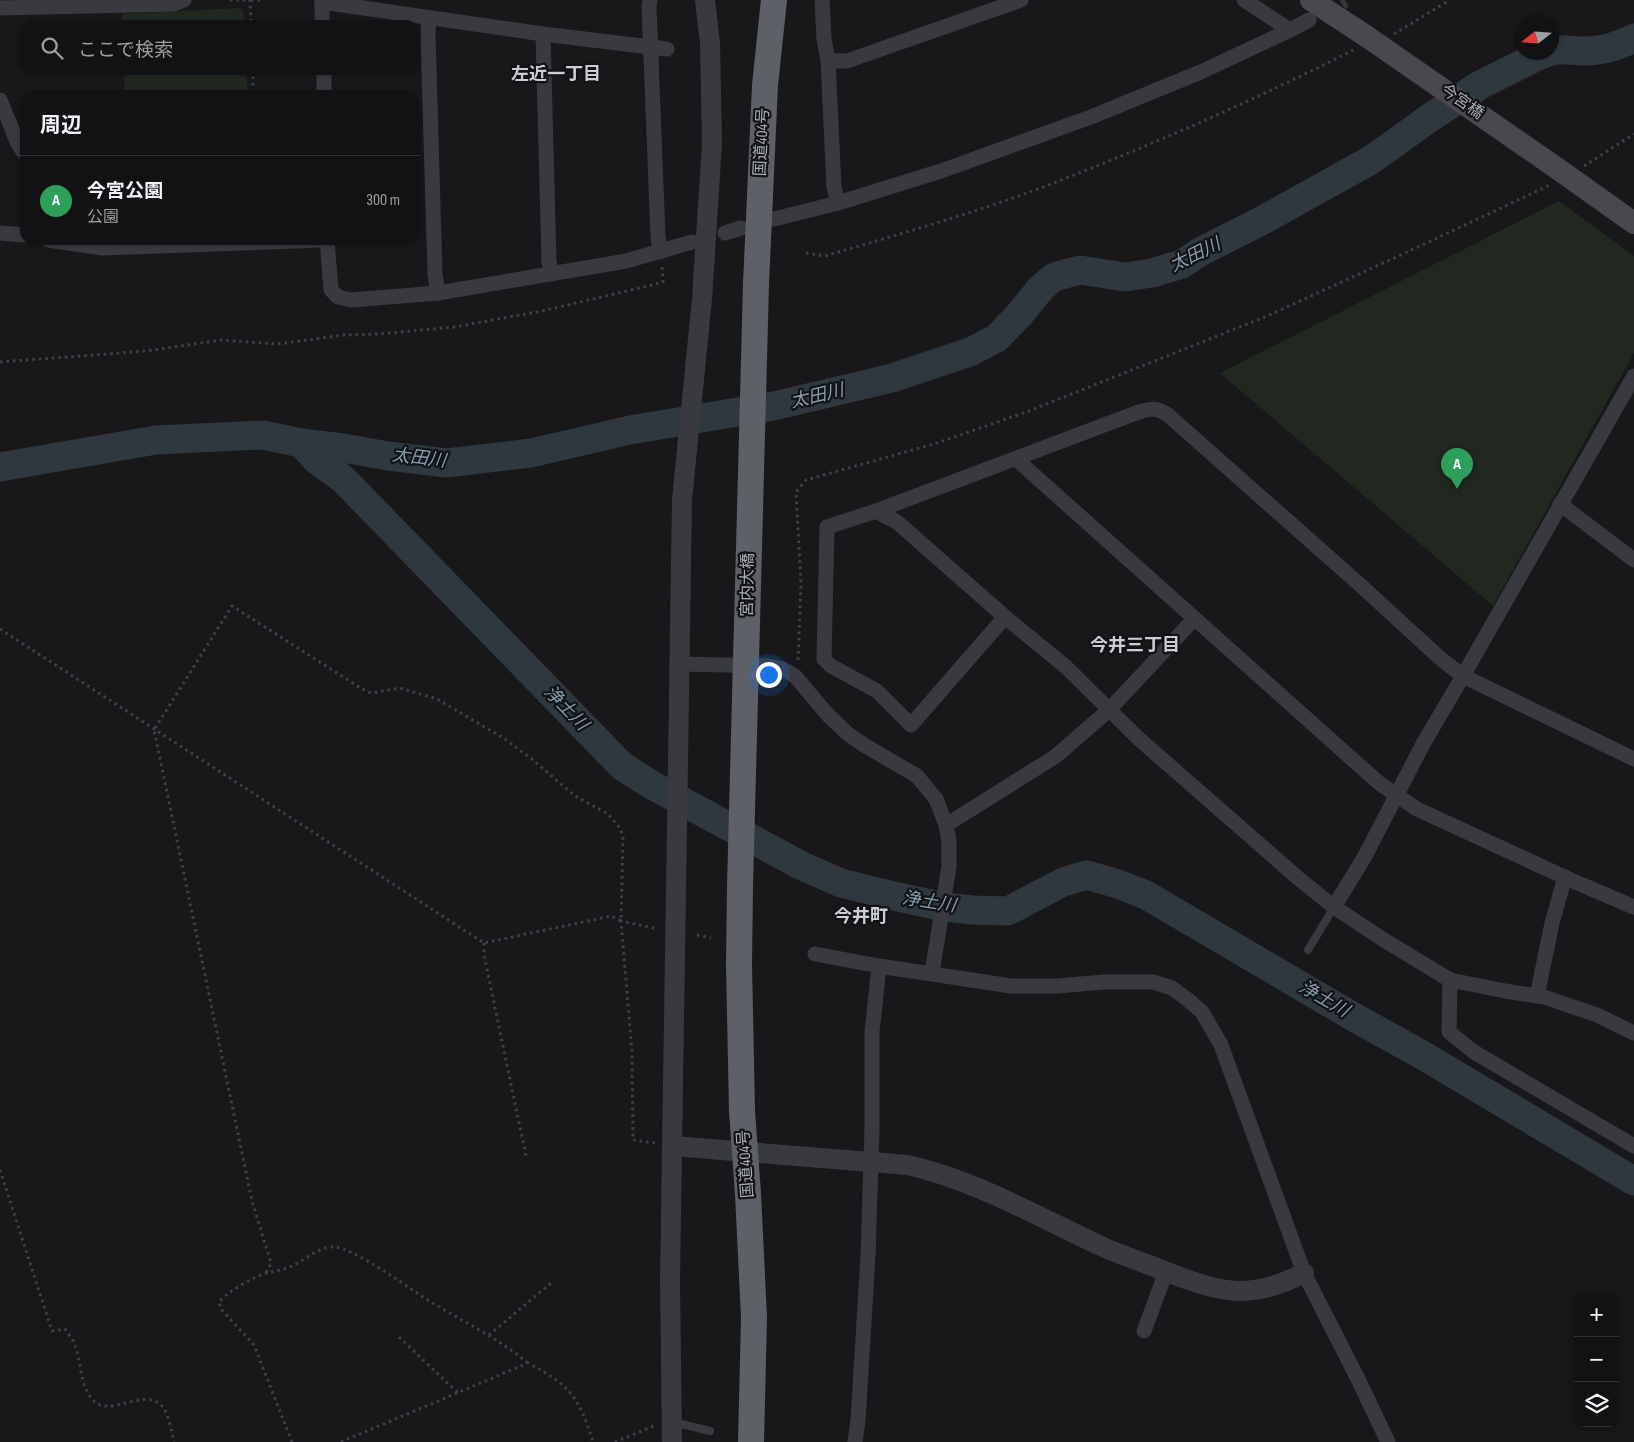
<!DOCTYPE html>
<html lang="ja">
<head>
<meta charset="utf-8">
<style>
	body { margin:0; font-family:"Sofia Sans Condensed","Noto Sans JP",sans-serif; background:#1f2022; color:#f1f3f6 }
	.controls { position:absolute; right:15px; bottom:15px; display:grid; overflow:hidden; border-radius:10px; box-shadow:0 1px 4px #0004 }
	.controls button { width:45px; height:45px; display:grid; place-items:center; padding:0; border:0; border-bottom:1px solid #313234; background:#121214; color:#f1f3f6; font:25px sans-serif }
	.compass { position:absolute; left:1514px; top:15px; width:45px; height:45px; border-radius:50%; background:#121214; box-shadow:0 1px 4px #0004; rotate:253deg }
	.you { position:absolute; left:768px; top:674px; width:18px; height:18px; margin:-12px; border:4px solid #fff; border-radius:50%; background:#1a73e8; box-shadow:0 0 0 8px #1a73e833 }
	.badge { display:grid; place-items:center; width:32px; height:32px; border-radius:50%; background:#2563eb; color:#fff; font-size:16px; font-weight:700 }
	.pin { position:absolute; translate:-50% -41px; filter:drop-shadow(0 1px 2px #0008) }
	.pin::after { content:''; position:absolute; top:26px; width:18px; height:15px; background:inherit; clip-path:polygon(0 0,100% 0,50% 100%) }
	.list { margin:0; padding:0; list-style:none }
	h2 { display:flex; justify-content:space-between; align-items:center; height:65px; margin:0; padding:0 20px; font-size:21px }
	h2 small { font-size:16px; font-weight:400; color:#9c9ea0 }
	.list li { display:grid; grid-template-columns:32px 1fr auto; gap:15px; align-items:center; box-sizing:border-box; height:90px; padding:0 20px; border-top:1px solid #313234 }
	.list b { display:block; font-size:19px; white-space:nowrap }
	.list p { margin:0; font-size:16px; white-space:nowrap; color:#9c9ea0 }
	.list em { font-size:16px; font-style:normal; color:#9c9ea0 }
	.icon { flex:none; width:28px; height:28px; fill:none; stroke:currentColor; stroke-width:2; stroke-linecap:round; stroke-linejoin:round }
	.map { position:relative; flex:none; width:1634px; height:1442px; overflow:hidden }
	.search { position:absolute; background:#121214; box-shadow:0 1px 4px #0004; left:20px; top:20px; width:400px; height:55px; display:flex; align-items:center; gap:12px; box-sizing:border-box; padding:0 18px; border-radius:15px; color:#9c9ea0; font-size:19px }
	.panel { position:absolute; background:#121214; box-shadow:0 1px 4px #0004; left:20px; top:90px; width:400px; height:155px; border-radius:15px }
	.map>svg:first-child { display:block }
	.green { fill:#202820 }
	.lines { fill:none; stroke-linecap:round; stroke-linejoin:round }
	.river { stroke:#2e383e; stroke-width:29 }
	.minor-tunnel { stroke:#35363a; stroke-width:15; stroke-dasharray:15 8; stroke-linecap:butt }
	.path { stroke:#3f4146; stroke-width:3; stroke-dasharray:2.5 4; stroke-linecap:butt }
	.service { stroke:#393a3f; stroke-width:8 }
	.minor { stroke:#393a3f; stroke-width:15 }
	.tertiary { stroke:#393a3f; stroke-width:20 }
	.secondary { stroke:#47494f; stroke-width:22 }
	.trunk { stroke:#5d6067; stroke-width:26 }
	.secondary-bridge { stroke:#47494f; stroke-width:22 }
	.trunk-bridge { stroke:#5d6067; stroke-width:26 }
	.labels { text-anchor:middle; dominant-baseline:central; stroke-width:4.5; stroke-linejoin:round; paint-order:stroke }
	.street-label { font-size:16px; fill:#aab0b9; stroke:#131315 }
	.neighbourhood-label { font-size:18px; font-weight:bold; fill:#cbcfd5; stroke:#131315 }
	.water-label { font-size:18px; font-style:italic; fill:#839fb3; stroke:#131315 }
</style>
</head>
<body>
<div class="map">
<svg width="1634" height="1442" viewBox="0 0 1634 1442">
	<rect width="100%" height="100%" fill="#18181a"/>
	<!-- green -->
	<g class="green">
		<path d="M240 8 244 14V25H122V14Z"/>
		<path d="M124 70H246L248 95H125Z"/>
		<path d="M1559 201 1634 256V353L1493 606 1220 373Z"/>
	</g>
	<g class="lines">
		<!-- river -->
		<g class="river">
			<path d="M1552 51C1561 48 1573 51 1584 51 1601 51 1619 46 1634 38"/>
			<path d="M301 443 318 461 343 479 622 766 650 784 802 866 841 883 894 896 944 907 973 910 1008 911 1063 882 1087 875 1118 884 1146 895 1352 1016 1424 1056 1634 1181"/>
			<path d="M0 467 156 440 263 435 301 443 343 448 388 456 447 463 531 453 630 430 774 406 892 378 970 352 997 338 1019 315 1041 288 1054 277 1080 270 1125 277 1152 273 1182 264 1200 252 1263 220 1371 160 1431 117 1480 85 1534 58 1548 52"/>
		</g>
		<!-- minor-tunnel -->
		<path class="minor-tunnel" d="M1321 14 1345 0"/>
		<!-- path -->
		<g class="path">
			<path d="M230 0H250L251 25"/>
			<path d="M251 0H261"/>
			<path d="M1394 34 1450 0"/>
			<path d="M253 70V95"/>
			<path d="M1584 166 1634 134"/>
			<path d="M806 253 825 256C896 235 968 215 1038 189 1145 148 1251 102 1353 50"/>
			<path d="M0 362 146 351 222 340 277 344 344 335 378 334 454 327 542 311 652 285 663 282 662 265"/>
			<path d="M0 629 484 943 611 916 621 921 623 837 620 828 608 814 575 796 533 760 505 739 437 699 400 688 371 693 362 689 232 606 154 730 252 1201 271 1263 266 1273"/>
			<path d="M798 660 801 584 796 492 806 480 937 443 1029 411 1265 317 1416 248 1550 185"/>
			<path d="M697 935 711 938"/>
			<path d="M484 943V955L526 1156"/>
			<path d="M655 1143 633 1140 632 1052 621 921 658 929"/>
			<path d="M0 1170 52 1331 65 1329C68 1334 73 1339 75 1345 81 1362 80 1385 92 1399 110 1420 143 1386 162 1406 168 1412 172 1433 174 1442"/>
			<path d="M489 1335 551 1283"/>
			<path d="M399 1337 458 1393"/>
			<path d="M292 1442 254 1345 221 1309 219 1302C228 1291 255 1276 268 1273 274 1271 281 1270 287 1268 302 1263 318 1246 335 1247 356 1249 411 1290 431 1302 464 1322 499 1339 528 1363"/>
			<path d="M341 1442 528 1363C570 1385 579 1397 593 1442"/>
			<path d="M615 1442 654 1426"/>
		</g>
		<!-- service -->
		<g class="service">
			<path d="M1308 950 1334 907"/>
			<path d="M673 1422 710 1431"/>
		</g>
		<!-- minor -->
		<g class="minor">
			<path d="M322 0V25"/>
			<path d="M650 0 649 7 658 236 660 252"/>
			<path d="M822 0 824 39 828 61 834 187 838 203"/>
			<path d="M1244 0 1290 30 1309 20"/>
			<path d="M322 2 543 34 667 49"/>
			<path d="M0 8 174 4 184 0"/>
			<path d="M429 18 428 35 435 274 438 293"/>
			<path d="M543 34 549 262 552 274"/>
			<path d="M828 61H847L1021 0"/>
			<path d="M324 70V95"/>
			<path d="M0 100 18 144 25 154"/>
			<path d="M774 219 838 203 941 171 1091 117 1203 71 1290 30"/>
			<path d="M0 233 25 235"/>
			<path d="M725 233 741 228"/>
			<path d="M48 240 103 248 324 240"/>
			<path d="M327 240 331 290 338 297 351 300 438 293 626 261 692 242"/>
			<path d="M1016 459 1379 783 1417 809 1573 881 1634 907"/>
			<path d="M1560 504 1634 560"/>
			<path d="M876 511 897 522 1005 617 1065 666 1139 739 1298 878 1334 907 1384 940 1450 980 1505 991 1544 997 1597 1015 1634 1033"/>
			<path d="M1005 617 911 725 877 691 831 666 824 659 827 527 876 511 1136 413C1150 409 1155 406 1168 415L1358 583 1441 659 1463 676 1634 759"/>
			<path d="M679 664 770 666 783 669 795 676 827 714 848 734 864 745 917 776 936 799 946 825 949 841V866L932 973"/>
			<path d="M946 825 1056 756 1109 710 1194 619"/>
			<path d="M1334 907 1365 856 1423 744 1463 676 1634 376"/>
			<path d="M815 954 879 966 1011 986H1057L1104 982H1153L1172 988 1187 999 1202 1012 1221 1045 1304 1273 1358 1379 1388 1442"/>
			<path d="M1450 980 1449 1032 1474 1052 1634 1146"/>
			<path d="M1537 996 1552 923 1565 877"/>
			<path d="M1144 1331 1166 1272"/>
			<path d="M855 1442 858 1420 868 1257 872 1128V1032L879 966"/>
		</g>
		<!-- tertiary -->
		<g class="tertiary">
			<path d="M673 1146 908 1165C977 1181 1038 1217 1103 1247 1119 1254 1136 1260 1152 1266 1176 1276 1214 1291 1239 1291 1263 1291 1282 1284 1304 1273"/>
			<path d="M672 1442 670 1280 682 500 702 299 712 143 710 43 705 0"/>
		</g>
		<!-- secondary -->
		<g class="secondary">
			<path d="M1311 0 1366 36"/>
			<path d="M1558 169 1634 223"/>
		</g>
		<!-- trunk -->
		<g class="trunk">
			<path d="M756 284 765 85 774 0"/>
			<path d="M740 886 739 964 742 1111"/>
			<path d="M748 1194 754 1317 751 1442"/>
		</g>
		<!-- secondary-bridge -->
		<path class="secondary-bridge" d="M1366 36 1558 169"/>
		<!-- trunk-bridge -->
		<g class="trunk-bridge">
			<path d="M740 886 756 284"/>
			<path d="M742 1111 748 1194"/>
		</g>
	</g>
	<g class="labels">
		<!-- street labels -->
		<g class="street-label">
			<text transform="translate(1462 102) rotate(35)">今宮橋</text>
			<text transform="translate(762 142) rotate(-87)">国道404号</text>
			<text transform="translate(748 585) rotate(-89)">宮内大橋</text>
			<text transform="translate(746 1164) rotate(-94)">国道404号</text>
		</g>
		<!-- neighbourhood labels -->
		<g class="neighbourhood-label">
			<text x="556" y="74">左近一丁目</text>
			<text x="1135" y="645">今井三丁目</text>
			<text x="861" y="916">今井町</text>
		</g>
		<!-- water labels -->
		<g class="water-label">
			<text transform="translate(1195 255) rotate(-26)">太田川</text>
			<text transform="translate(817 396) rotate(-13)">太田川</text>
			<text transform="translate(419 458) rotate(7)">太田川</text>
			<text transform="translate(566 708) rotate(46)">浄土川</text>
			<text transform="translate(929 902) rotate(9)">浄土川</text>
			<text transform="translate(1324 999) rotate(30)">浄土川</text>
		</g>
	</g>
</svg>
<div class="controls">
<button>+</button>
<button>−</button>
<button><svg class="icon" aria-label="layers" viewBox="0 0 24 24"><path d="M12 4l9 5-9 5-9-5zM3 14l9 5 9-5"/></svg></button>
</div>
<svg class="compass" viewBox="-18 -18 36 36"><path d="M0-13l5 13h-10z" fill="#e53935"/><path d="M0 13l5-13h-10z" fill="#9c9ea0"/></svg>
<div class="you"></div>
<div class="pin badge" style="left:1457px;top:489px;background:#2e9e5b">A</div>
<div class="search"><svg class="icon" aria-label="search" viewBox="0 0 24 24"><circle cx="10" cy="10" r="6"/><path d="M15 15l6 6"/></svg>ここで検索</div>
<section class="panel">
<h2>周辺<small></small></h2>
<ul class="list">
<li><span class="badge" style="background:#2e9e5b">A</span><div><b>今宮公園</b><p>公園</p></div><em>300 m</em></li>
</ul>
</section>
</div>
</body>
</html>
